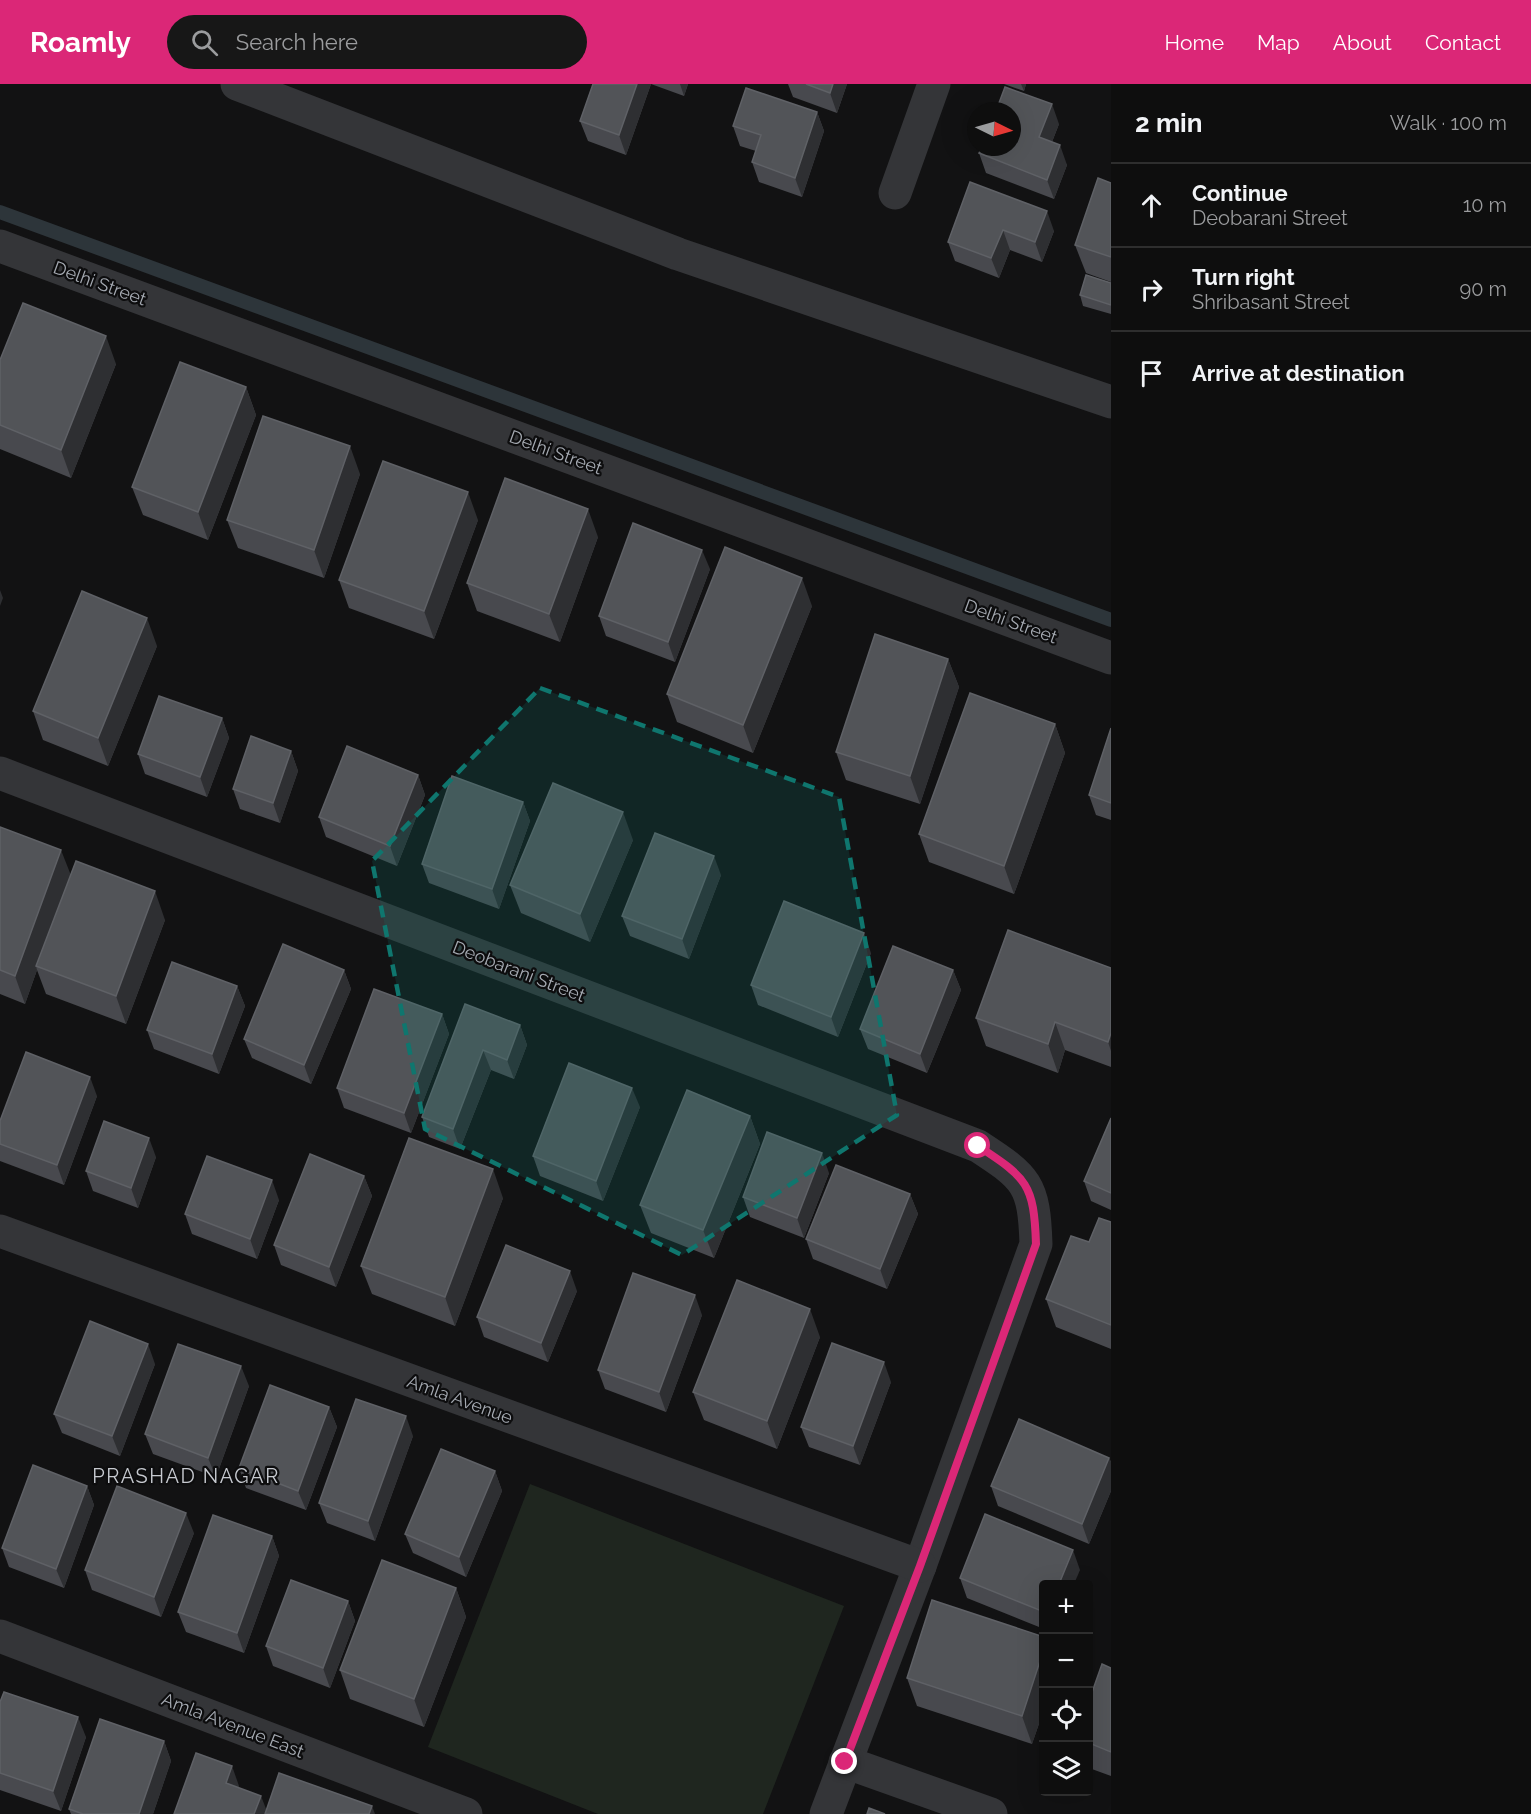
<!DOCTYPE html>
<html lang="en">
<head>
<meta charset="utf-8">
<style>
	body { margin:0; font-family:Raleway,sans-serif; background:#171717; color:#f1f3f6 }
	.controls { position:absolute; right:18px; bottom:18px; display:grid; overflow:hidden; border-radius:6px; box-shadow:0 6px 24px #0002 }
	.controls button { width:54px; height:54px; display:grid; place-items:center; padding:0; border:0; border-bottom:2px solid #2e2e2e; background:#0e0e0e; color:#f1f3f6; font:30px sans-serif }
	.compass { position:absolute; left:967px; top:18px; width:54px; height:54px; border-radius:50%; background:#0e0e0e; box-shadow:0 6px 24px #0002; rotate:95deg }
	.stop { position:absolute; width:18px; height:18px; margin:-14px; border:4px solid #db2777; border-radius:50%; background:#fff }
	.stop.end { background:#db2777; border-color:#fff; box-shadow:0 2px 6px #0008 }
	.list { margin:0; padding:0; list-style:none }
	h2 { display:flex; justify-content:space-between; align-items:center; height:78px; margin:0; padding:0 24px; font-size:26px }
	h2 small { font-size:20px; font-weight:400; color:#9b9c9e }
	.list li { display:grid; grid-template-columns:39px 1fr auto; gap:18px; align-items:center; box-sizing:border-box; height:84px; padding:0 24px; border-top:2px solid #2e2e2e }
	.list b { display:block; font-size:22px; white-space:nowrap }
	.list p { margin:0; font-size:20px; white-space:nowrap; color:#9b9c9e }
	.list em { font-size:20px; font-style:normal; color:#9b9c9e }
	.icon { flex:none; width:33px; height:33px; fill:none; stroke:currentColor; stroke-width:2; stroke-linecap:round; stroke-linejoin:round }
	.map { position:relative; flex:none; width:1111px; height:1730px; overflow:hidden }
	header { display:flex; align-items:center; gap:36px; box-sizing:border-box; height:84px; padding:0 30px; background:#db2777; color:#fff }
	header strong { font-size:28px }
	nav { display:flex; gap:33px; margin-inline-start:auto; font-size:21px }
	.search { width:420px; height:54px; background:#171717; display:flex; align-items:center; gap:15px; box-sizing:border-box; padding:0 21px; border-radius:33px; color:#9b9c9e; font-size:22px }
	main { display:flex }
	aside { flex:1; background:#0e0e0e }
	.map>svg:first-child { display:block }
	.green { fill:#1f261f }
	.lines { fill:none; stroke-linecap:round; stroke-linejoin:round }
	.stream { stroke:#2d353a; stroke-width:14 }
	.minor { stroke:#343538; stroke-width:33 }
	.wall { fill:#48494e }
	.shaded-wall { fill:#2e2f32 }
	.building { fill:#525458; stroke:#5f6166; stroke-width:1.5 }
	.route { stroke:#db2777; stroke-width:8 }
	.marked { fill:#0f766e; fill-opacity:0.2; stroke:#0f766e; stroke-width:4.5; stroke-dasharray:12 8; stroke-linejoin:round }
	.labels { text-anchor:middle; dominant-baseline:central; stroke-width:4.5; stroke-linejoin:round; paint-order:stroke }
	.street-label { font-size:18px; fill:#a5aab2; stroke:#0d0d0e }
	.neighbourhood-label { font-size:20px; letter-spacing:1.5px; fill:#c6c9cf; stroke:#0d0d0e }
</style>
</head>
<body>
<header>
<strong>Roamly</strong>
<div class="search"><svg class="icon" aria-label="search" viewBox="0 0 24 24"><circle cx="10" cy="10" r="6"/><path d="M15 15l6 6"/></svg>Search here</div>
<nav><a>Home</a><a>Map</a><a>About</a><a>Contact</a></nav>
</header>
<main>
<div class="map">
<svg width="1111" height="1730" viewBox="0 0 1111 1730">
	<rect width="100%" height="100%" fill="#121213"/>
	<!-- green -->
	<path class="green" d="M530 1400 844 1522 763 1730H598L428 1663Z"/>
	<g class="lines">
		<!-- stream -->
		<path class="stream" d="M0 128 1111 536"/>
		<!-- minor -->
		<g class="minor">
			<path d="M237 0 678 170 1111 318"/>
			<path d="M895 109 934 0"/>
			<path d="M0 162 1111 574"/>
			<path d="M0 689 978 1062C1027 1094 1034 1100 1036 1160L920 1482 826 1730"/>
			<path d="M0 1147 920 1482"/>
			<path d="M0 1552 466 1730"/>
			<path d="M845 1678 991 1730"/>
		</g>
	</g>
	<!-- wall -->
	<g class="wall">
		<path d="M593 0H688L684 12 651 0 626 71 588 57 580 37Z"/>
		<path d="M788 0H847L837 29 793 13Z"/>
		<path d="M1004 0H1026L1024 7Z"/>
		<path d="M817 28 824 47 802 113 759 98 752 78 756 67 740 62 733 42Z"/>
		<path d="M1059 40 1052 58 1067 81 1054 115 986 89 979 69Z"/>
		<path d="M970 98 1054 147 1042 178 1010 166 999 194 955 177 948 158Z"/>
		<path d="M1111 99V198L1086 189 1075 161Z"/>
		<path d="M1111 199V230L1083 222 1080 211Z"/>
		<path d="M0 276 116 280 71 394 0 365Z"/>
		<path d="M246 303 256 331 208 456 143 431 132 403Z"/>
		<path d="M360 390 324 494 238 464 227 436Z"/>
		<path d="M478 436 434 555 349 524 339 496Z"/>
		<path d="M598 453 560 558 477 527 467 499Z"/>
		<path d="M710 485 675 578 606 552 599 532Z"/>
		<path d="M812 522 753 669 677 638 667 610Z"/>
		<path d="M157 562 108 682 43 656 33 627Z"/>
		<path d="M948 575 959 603 920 720 846 696 836 668Z"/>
		<path d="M222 634 229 654 207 713 145 690 138 670Z"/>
		<path d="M1055 640 1065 669 1014 810 929 778 919 750Z"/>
		<path d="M1111 644V736L1096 731 1089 711Z"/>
		<path d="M291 667 298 687 280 739 240 725 233 705Z"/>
		<path d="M418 691 425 711 397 782 326 753 319 733Z"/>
		<path d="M523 718 530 737 499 825 429 799 422 780Z"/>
		<path d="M0 743 71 791 165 836 126 940 46 910 37 886 25 920 0 910Z"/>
		<path d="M633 756 590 858 521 829 510 801Z"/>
		<path d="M721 791 689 875 630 852 622 832Z"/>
		<path d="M871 869 838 953 758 921 751 901Z"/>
		<path d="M1111 884V983L1065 966 1058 989 986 962 976 934Z"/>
		<path d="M344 886 351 905 311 1000 252 974 244 955Z"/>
		<path d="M953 886 961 906 927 989 868 965 860 945Z"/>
		<path d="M237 902 245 922 219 990 154 965 147 946Z"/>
		<path d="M465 920 520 941 527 961 514 995 491 986 460 1065 429 1053 422 1033Z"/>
		<path d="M442 930 449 950 411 1049 344 1024 337 1004Z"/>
		<path d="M97 1012 64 1101 0 1077V1037Z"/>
		<path d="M640 1023 603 1117 540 1092 533 1072Z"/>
		<path d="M750 1032 760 1060 714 1174 651 1149 640 1121Z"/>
		<path d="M1111 1034V1126L1091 1117 1084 1097Z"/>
		<path d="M156 1073 138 1124 93 1107 86 1087Z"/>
		<path d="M829 1089 804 1154 750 1133 743 1113Z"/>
		<path d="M364 1092 372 1112 336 1203 281 1181 274 1161Z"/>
		<path d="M910 1110 918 1130 887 1205 813 1175 806 1155Z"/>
		<path d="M503 1114 455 1242 372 1210 361 1182Z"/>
		<path d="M279 1116 257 1175 192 1150 185 1130Z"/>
		<path d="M1111 1138V1265L1056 1243 1046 1215 1089 1158Z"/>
		<path d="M577 1207 548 1278 484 1253 477 1233Z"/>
		<path d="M702 1231 666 1328 605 1305 598 1286Z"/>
		<path d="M820 1253 777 1365 704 1336 693 1308Z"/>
		<path d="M155 1280 120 1372 62 1349 54 1330Z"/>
		<path d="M891 1298 860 1381 809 1363 801 1343Z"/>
		<path d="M249 1302 216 1393 153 1370 145 1350Z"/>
		<path d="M329 1323 337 1343 306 1426 246 1404 239 1384Z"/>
		<path d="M413 1352 375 1457 327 1439 319 1419Z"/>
		<path d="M1109 1374 1111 1378V1407L1089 1460 998 1422 991 1402Z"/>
		<path d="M495 1387 502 1407 466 1493 413 1469 405 1450Z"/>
		<path d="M87 1402 94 1421 64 1504 9 1483 2 1464Z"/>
		<path d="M194 1449 161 1533 92 1506 85 1486Z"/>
		<path d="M272 1452 279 1472 244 1569 186 1548 178 1528Z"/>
		<path d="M1080 1486 1044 1500V1545L967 1514 960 1494Z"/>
		<path d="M456 1504 466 1533 424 1643 350 1615 340 1586Z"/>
		<path d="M348 1517 355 1537 330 1604 273 1582 266 1562Z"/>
		<path d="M1044 1553V1625L1032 1660 917 1622 907 1594Z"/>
		<path d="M1111 1584V1692L1089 1684V1617Z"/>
		<path d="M0 1618 86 1653 61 1727 0 1706Z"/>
		<path d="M164 1657 171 1677 153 1730H71L69 1725Z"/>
	</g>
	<!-- shaded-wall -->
	<g class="shaded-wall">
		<path d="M637 0H651L626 71 619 51Z"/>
		<path d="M680 0H688L684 12Z"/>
		<path d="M833 0H847L837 29 830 9Z"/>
		<path d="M1021 0H1026L1024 7Z"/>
		<path d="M1052 20 1059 40 1046 73 1039 53Z"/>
		<path d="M817 28 824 47 802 113 795 94Z"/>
		<path d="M1060 61 1067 81 1054 115 1047 96Z"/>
		<path d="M1047 127 1054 147 1042 178 1035 158Z"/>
		<path d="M1003 146 1010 166 999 194 991 174Z"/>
		<path d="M106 252 116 280 71 394 61 366Z"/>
		<path d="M246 303 256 331 208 456 198 428Z"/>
		<path d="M350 362 360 390 324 494 314 466Z"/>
		<path d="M468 408 478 436 434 555 424 527Z"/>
		<path d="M588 425 598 453 560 558 549 530Z"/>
		<path d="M702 466 710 485 675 578 668 558Z"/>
		<path d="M802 494 812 522 753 669 743 641Z"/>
		<path d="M0 506 3 514 0 522Z"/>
		<path d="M147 534 157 562 108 682 98 654Z"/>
		<path d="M948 575 959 603 920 720 910 692Z"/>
		<path d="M222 634 229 654 207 713 200 693Z"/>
		<path d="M1055 640 1065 669 1014 810 1004 782Z"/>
		<path d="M291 667 298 687 280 739 273 719Z"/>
		<path d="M418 691 425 711 397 782 390 762Z"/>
		<path d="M523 718 530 737 499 825 492 805Z"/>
		<path d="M623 728 633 756 590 858 580 830Z"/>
		<path d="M61 766 72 794 36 882 37 886 25 920 15 892Z"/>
		<path d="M714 772 721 791 689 875 682 855Z"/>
		<path d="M155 807 165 836 126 940 116 912Z"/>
		<path d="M864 849 871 869 838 953 831 933Z"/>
		<path d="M344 886 351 905 311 1000 304 981Z"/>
		<path d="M953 886 961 906 927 989 920 970Z"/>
		<path d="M237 902 245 922 219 990 212 970Z"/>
		<path d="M442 930 449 950 411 1049 404 1029Z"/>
		<path d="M1055 938 1065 966 1058 989 1048 960Z"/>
		<path d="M520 941 527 961 514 995 507 976Z"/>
		<path d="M1111 949V967L1108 958Z"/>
		<path d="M483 966 491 986 460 1065 453 1045Z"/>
		<path d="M90 993 97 1012 64 1101 57 1081Z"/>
		<path d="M632 1004 640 1023 603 1117 596 1097Z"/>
		<path d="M750 1032 760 1060 714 1174 703 1146Z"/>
		<path d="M149 1054 156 1073 138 1124 131 1104Z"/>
		<path d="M822 1069 829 1089 804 1154 797 1134Z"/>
		<path d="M493 1085 503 1114 455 1242 445 1213Z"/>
		<path d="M364 1092 372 1112 336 1203 329 1183Z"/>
		<path d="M272 1096 279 1116 257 1175 250 1155Z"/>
		<path d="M910 1110 918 1130 887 1205 880 1185Z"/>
		<path d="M570 1187 577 1207 548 1278 541 1259Z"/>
		<path d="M695 1211 702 1231 666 1328 659 1308Z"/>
		<path d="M810 1225 820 1253 777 1365 767 1337Z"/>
		<path d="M148 1260 155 1280 120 1372 112 1352Z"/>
		<path d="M884 1278 891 1298 860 1381 853 1362Z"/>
		<path d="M241 1282 249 1302 216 1393 208 1374Z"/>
		<path d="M329 1323 337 1343 306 1426 298 1407Z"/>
		<path d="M406 1332 413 1352 375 1457 368 1437Z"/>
		<path d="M1109 1374 1111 1378V1407L1089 1460 1082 1440Z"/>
		<path d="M495 1387 502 1407 466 1493 459 1473Z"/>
		<path d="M87 1402 94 1421 64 1504 56 1485Z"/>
		<path d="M186 1429 194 1449 161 1533 154 1513Z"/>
		<path d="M272 1452 279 1472 244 1569 237 1549Z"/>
		<path d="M1073 1466 1080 1486 1074 1500H1059Z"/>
		<path d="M456 1504 466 1533 424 1643 414 1615Z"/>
		<path d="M348 1517 355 1537 330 1604 323 1584Z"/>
		<path d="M1044 1565V1625L1032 1660 1022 1632Z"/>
		<path d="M78 1633 86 1653 61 1727 53 1707Z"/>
		<path d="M164 1657 171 1677 153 1730H139Z"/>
		<path d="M232 1682 239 1702 233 1719 226 1699Z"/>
		<path d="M261 1712 268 1730H254Z"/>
		<path d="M372 1722 375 1730H369Z"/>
	</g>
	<!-- building -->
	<g class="building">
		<path d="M593 0H637L619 51 580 37Z"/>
		<path d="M806 0H833L830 9Z"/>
		<path d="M1005 3 1052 20 1039 53 1060 61 1047 96 979 69 982 63H1012V27H996Z"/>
		<path d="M746 4 817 28 795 94 752 78 761 51 733 42Z"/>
		<path d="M1098 94 1111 99V173L1075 161Z"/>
		<path d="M970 98 1047 127 1035 158 1003 146 991 174 948 158Z"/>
		<path d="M1086 191 1111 199V221L1080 211Z"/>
		<path d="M23 219 106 252 61 366 0 341V276Z"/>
		<path d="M180 278 246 303 198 428 132 403Z"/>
		<path d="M263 332 350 362 314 466 227 436Z"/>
		<path d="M383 377 468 408 424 527 339 496Z"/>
		<path d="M505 394 588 425 549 530 467 499Z"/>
		<path d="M633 439 702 466 668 558 599 532Z"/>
		<path d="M725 463 802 494 743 641 667 610Z"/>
		<path d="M82 507 147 534 98 654 33 627Z"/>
		<path d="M875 550 948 575 910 692 836 668Z"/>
		<path d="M970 609 1055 640 1004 782 919 750Z"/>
		<path d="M159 612 222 634 200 693 138 670Z"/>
		<path d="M1111 644V719L1089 711Z"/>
		<path d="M251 652 291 667 273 719 233 705Z"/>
		<path d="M347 662 418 691 390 762 319 733Z"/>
		<path d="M452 692 523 718 492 805 422 780Z"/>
		<path d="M553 699 623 728 580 830 510 801Z"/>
		<path d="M0 743 61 766 15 892 0 886Z"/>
		<path d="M655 749 714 772 682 855 622 832Z"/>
		<path d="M76 777 155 807 116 912 36 882Z"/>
		<path d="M784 817 864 849 831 933 751 901Z"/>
		<path d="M1008 846 1111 884V949L1108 958 1055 938 1048 960 976 934Z"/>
		<path d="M283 860 344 886 304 981 244 955Z"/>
		<path d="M893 862 953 886 920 970 860 945Z"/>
		<path d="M172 878 237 902 212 970 147 946Z"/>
		<path d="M374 905 442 930 404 1029 337 1004Z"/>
		<path d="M465 920 520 941 507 976 483 966 453 1045 422 1033Z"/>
		<path d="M26 968 90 993 57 1081 0 1060V1037Z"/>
		<path d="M569 979 632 1004 596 1097 533 1072Z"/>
		<path d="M687 1006 750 1032 703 1146 640 1121Z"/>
		<path d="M1111 1034V1109L1084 1097Z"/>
		<path d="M104 1037 149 1054 131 1104 86 1087Z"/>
		<path d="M767 1048 822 1069 797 1134 743 1113Z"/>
		<path d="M409 1054 493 1085 445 1213 361 1182Z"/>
		<path d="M310 1070 364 1092 329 1183 274 1161Z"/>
		<path d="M207 1072 272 1096 250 1155 185 1130Z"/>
		<path d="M836 1081 910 1110 880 1185 806 1155Z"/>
		<path d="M1099 1134 1111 1138V1241L1046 1215 1071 1152 1089 1158Z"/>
		<path d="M506 1161 570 1187 541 1259 477 1233Z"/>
		<path d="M633 1189 695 1211 659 1308 598 1286Z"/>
		<path d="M737 1196 810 1225 767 1337 693 1308Z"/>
		<path d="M90 1237 148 1260 112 1352 54 1330Z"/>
		<path d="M832 1259 884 1278 853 1362 801 1343Z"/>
		<path d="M178 1260 241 1282 208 1374 145 1350Z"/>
		<path d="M270 1301 329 1323 298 1407 239 1384Z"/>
		<path d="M356 1315 406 1332 368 1437 319 1419Z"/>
		<path d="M1019 1335 1109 1374 1082 1440 991 1402Z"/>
		<path d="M441 1365 495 1387 459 1473 405 1450Z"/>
		<path d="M33 1381 87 1402 56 1485 2 1464Z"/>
		<path d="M117 1402 186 1429 154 1513 85 1486Z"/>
		<path d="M985 1430 1073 1466 1059 1500H1044V1528L960 1494Z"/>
		<path d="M213 1431 272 1452 237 1549 178 1528Z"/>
		<path d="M382 1476 456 1504 414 1615 340 1586Z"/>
		<path d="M291 1496 348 1517 323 1584 266 1562Z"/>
		<path d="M932 1516 1044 1553V1565L1022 1632 907 1594Z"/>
		<path d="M1102 1580 1111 1584V1668L1089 1659V1617Z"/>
		<path d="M4 1608 78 1633 53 1707 0 1689V1618Z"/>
		<path d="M100 1635 164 1657 139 1730H83L69 1725Z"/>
		<path d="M196 1669 232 1682 226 1699 261 1712 254 1730H174Z"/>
		<path d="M279 1689 372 1722 369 1730H265Z"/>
		<path d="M869 1724 885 1730H867Z"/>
	</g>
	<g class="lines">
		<!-- route -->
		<path class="route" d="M845 1678 920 1482 1036 1160C1034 1100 1027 1094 978 1062"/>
	</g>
	<!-- marked area -->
	<path class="marked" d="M540 604 839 713 897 1031 682 1171 425 1045 372 777Z"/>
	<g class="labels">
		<!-- street labels -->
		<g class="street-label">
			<text transform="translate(100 199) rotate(20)">Delhi Street</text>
			<text transform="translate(556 368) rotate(20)">Delhi Street</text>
			<text transform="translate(1011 537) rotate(20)">Delhi Street</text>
			<text transform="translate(519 887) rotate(21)">Deobarani Street</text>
			<text transform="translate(460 1315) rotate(20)">Amla Avenue</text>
			<text transform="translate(233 1641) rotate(21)">Amla Avenue East</text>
		</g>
		<!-- neighbourhood labels -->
		<g class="neighbourhood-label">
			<text x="186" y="1392">PRASHAD NAGAR</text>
		</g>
	</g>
</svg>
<div class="controls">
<button>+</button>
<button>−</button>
<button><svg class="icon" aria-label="locate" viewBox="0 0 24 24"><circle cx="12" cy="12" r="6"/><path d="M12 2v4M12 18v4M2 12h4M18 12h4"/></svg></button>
<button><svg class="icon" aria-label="layers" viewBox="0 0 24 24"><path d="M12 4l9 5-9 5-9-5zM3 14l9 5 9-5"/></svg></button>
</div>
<svg class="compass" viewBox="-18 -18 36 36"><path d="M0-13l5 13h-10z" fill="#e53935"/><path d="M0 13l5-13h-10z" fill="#9b9c9e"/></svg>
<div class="stop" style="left:978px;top:1062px"></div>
<div class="stop end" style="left:845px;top:1678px"></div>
</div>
<aside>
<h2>2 min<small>Walk · 100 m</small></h2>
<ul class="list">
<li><svg class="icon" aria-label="ahead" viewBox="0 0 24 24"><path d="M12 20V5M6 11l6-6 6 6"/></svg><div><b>Continue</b><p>Deobarani Street</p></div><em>10 m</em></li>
<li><svg class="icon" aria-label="right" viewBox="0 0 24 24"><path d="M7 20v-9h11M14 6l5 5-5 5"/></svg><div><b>Turn right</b><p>Shribasant Street</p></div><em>90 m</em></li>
<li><svg class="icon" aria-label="arrive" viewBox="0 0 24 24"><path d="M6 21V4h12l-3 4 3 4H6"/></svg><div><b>Arrive at destination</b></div></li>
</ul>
</aside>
</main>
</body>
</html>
